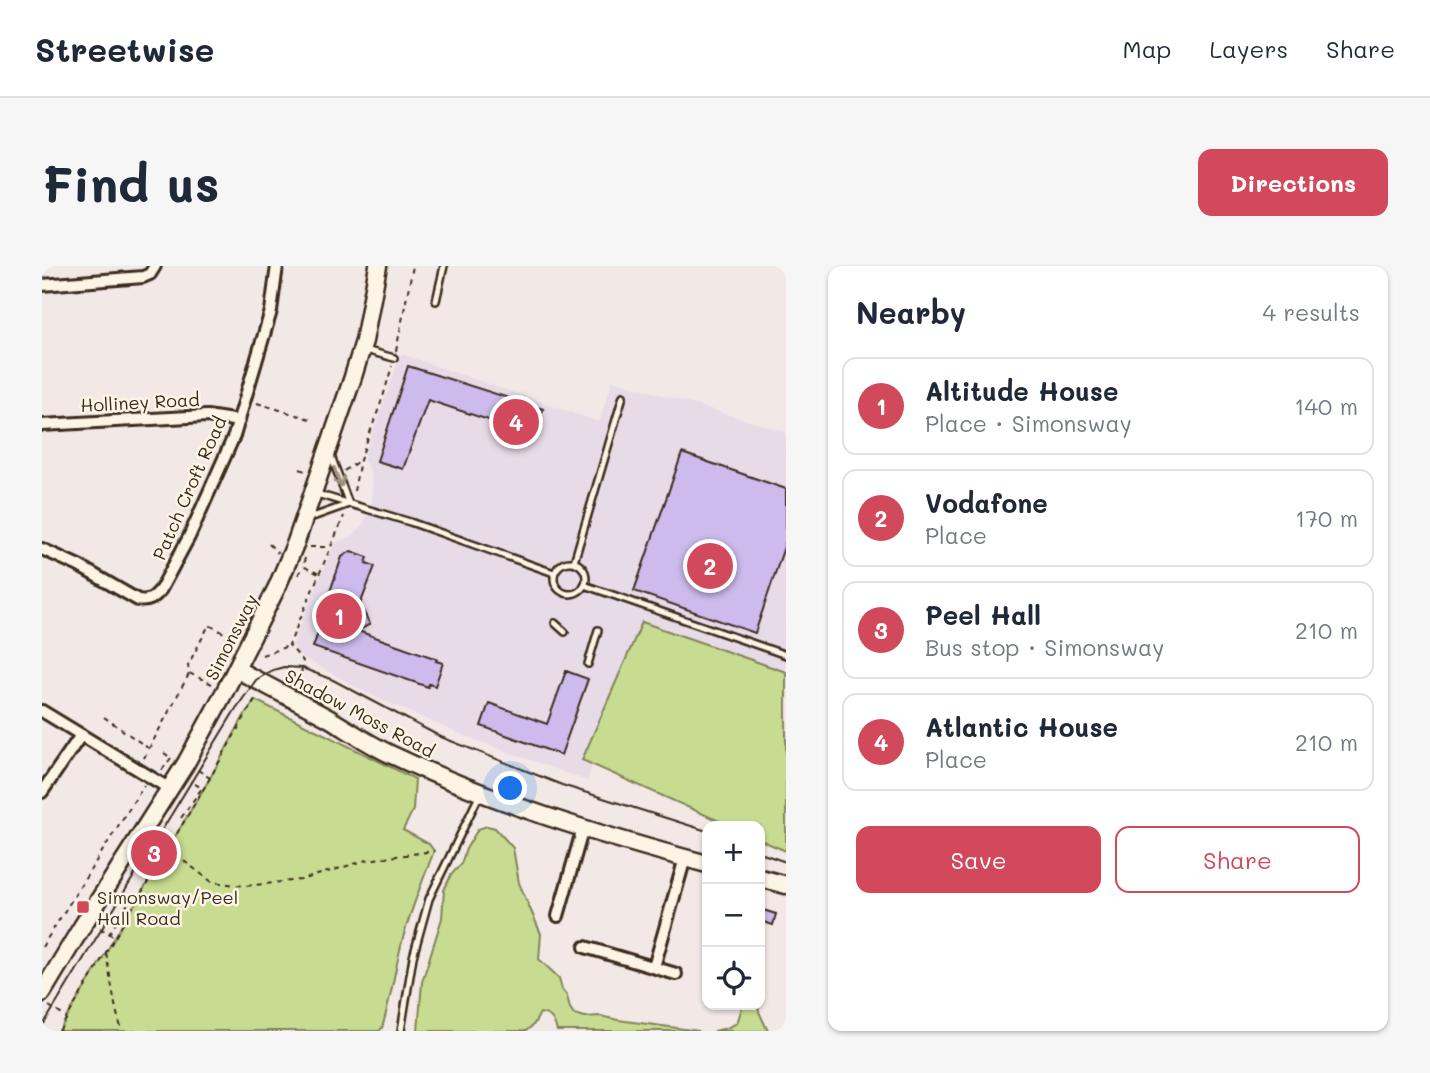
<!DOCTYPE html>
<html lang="en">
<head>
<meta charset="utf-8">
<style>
	body { margin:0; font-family:Mali,sans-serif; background:#f6f6f7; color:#1f2937 }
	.controls { position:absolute; right:21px; bottom:21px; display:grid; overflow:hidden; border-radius:14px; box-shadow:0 2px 5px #0004 }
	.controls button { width:63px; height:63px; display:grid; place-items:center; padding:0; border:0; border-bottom:2px solid #e0e1e3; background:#fff; color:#1f2937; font:35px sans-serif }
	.you { position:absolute; left:469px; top:523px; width:24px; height:24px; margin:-18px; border:5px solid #fff; border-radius:50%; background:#1a73e8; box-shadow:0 0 0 10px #1a73e833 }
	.badge { display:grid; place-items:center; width:46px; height:46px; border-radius:50%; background:#d1495b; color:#fff; font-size:23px; font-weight:700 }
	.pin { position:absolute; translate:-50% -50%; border:4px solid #fff; box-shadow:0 2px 7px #0006 }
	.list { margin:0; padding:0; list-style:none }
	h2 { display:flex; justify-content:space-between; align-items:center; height:91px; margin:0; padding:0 28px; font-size:30px }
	h2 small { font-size:23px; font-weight:400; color:#747a83 }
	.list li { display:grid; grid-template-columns:46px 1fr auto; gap:21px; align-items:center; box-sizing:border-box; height:98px; margin:0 14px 14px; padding:0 14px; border:2px solid #e0e1e3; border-radius:14px }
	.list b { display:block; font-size:26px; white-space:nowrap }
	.list p { margin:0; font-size:23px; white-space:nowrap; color:#747a83 }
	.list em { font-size:23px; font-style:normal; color:#747a83 }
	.actions { display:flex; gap:14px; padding:21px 28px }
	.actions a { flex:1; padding:16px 0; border:2px solid #d1495b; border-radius:14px; text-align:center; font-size:24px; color:#d1495b }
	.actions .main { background:#d1495b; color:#fff }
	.icon { flex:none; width:38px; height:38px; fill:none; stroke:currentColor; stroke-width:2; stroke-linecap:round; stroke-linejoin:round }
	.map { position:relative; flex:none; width:744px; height:765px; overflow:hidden; border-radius:14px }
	header { display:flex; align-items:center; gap:42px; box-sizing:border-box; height:98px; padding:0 35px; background:#fff; border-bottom:2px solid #e0e1e3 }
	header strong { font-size:33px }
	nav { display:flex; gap:38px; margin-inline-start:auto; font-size:24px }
	.intro { display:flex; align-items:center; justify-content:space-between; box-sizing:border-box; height:168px; padding:0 42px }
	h1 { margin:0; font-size:49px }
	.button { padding:18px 32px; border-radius:14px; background:#d1495b; color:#fff; font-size:24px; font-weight:700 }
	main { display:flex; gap:42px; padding:0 42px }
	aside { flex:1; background:#fff; border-radius:14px; box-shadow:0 2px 5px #0004 }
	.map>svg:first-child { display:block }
	.built { fill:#e7dbe8 }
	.green { fill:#c7dc91; stroke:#818358; stroke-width:2 }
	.building { fill:#ccbbec; stroke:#3b2a1e; stroke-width:2 }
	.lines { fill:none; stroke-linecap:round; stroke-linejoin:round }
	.lane-casing { stroke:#3b2a1e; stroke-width:10 }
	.street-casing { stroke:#3b2a1e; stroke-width:16 }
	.secondary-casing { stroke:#3b2a1e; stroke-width:21 }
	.path { stroke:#3b2a1e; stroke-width:2; stroke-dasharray:5 5; stroke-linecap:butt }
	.lane { stroke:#fcf5e5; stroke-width:5 }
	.street { stroke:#fcf5e5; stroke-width:10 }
	.secondary { stroke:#fcf5e5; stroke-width:16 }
	.tram { stroke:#3b2a1e; stroke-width:2 }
	.oneway { stroke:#9c9082 }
	.poi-dot { fill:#d1495b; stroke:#fcf5e5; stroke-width:2.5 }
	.labels { text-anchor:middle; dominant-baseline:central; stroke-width:5; stroke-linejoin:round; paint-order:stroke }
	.street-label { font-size:18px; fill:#3b2a1e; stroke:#fcf5e5 }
	.poi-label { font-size:18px; fill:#3b2a1e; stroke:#fcf5e5; text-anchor:start }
</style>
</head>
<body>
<header>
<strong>Streetwise</strong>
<nav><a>Map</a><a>Layers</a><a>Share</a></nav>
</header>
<div class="intro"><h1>Find us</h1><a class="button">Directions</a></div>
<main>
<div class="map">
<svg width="744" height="765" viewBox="0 0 744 765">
	<rect width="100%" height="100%" fill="#f2e9e6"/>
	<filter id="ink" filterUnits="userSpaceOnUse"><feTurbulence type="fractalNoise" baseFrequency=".0143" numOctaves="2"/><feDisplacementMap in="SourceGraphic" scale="14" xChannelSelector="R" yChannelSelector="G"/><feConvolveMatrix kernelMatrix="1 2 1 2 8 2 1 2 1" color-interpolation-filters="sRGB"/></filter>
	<g filter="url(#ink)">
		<!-- built -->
		<path class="built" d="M359 88 557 156 570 114 744 166V406L600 357 545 515 415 467 325 427 258 390 250 379 292 278 311 269 316 264 322 257 330 236V218L328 204 321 194Z"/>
		<!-- green -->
		<g class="green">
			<path d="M600 356 744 406V585L718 574V560H688L540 494Z"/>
			<path d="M213 434 373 513 371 544 361 564 387 578 392 585C381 614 369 643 361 672 353 702 349 732 340 762L337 765H17L168 512 202 450Z"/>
			<path d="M445 560 453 562 471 582 477 617 499 668 497 693 517 712 520 723 525 730 528 742 532 748 543 751 558 750 576 754 657 765H515C512 754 510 749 498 747L492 758 484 765H376L380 716 400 652 402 624 409 609 419 598 424 583 436 563Z"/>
			<path d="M701 739H716L717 746 726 765H672L685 762 695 757Z"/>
		</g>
		<!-- building -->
		<g class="building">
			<path d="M366 100 501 143 492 169 386 134 361 203 335 195Z"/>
			<path d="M640 187 744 223V275L713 367 592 325Z"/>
			<path d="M309 285 326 291 324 297 333 300 318 339 328 358 316 365 395 393 394 395 401 397 393 420 387 418 386 421 271 381 277 364 275 363 300 291Z"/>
			<path d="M524 405 546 413 519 489 439 460 447 437 505 458Z"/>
			<path d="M718 643 734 648 731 659 718 655Z"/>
		</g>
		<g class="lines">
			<!-- lane casing -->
			<g class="lane-casing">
				<g id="lane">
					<path d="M394 35 402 0"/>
					<path d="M323 84 352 92"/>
					<path d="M275 228 368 256 512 307"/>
					<path d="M265 253 307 238 289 190"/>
					<circle cx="528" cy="312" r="16"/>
					<path d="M532 296 581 130"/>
					<path d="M542 319 744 389"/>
					<path d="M513 357 523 366"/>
					<path d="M546 398 556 364"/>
					<path d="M359 765 371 691 387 633 438 528"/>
				</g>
			</g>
			<!-- street casing -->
			<g class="street-casing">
				<g id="street">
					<path d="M0 19 101 11 108 8 113 0"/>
					<path d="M0 159 165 150 197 155"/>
					<path d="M0 283 37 300 96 334C107 336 112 332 119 323L147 271 192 170 229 45 235 0"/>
					<path d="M0 445 128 523"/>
					<path d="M0 526 39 469"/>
					<path d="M516 650 541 562"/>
					<path d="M543 681 634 708"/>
					<path d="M612 701 643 592"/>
				</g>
			</g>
			<!-- secondary casing -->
			<g class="secondary-casing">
				<g id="secondary">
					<path d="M194 403C225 420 257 436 288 453 308 465 327 478 348 488 449 536 557 569 665 598"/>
					<path d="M718 612 744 619"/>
					<path d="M0 727 41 659 144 497 183 425 235 321 254 276 310 114 322 75 336 0"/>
				</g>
			</g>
			<!-- path -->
			<g class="path">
				<path d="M354 85 371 0"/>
				<path d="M215 137 271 154"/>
				<path d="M258 203 263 205"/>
				<path d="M302 205 318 194"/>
				<path d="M312 225 318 194 341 131 350 100"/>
				<path d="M227 278 236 287"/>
				<path d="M268 281H287"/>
				<path d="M263 292 261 300 277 308"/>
				<path d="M256 309 261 300"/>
				<path d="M185 371 192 374"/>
				<path d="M220 389 246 380"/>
				<path d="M170 418 147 407 146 399 167 359 186 369"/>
				<path d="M249 418 250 415H258L261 395 247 379 302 250"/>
				<path d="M62 451 106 482"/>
				<path d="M122 487 129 492"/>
				<path d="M102 492 147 408"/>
				<path d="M120 504 129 492"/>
				<path d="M156 504 168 512"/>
				<path d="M139 552 160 522 148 515"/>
				<path d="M126 583 170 616 203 620 259 614 325 594 392 585"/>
				<path d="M58 662 71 670"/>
				<path d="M67 668 92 628"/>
				<path d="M0 681 102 519"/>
				<path d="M64 687 74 744 80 765"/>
				<path d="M7 740 25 752"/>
				<path d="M17 765 168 512 214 431"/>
			</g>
			<!-- lane -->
			<use href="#lane" class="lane"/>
			<!-- street -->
			<use href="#street" class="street"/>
			<!-- secondary -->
			<use href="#secondary" class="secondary"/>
			<!-- tram -->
			<g class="tram">
				<path d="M718 587 744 596"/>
				<path d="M0 761 193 444 214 414 221 409 231 404 242 401 260 402 291 414 399 471 520 519 665 565"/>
			</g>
		</g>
		<!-- one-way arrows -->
		<defs><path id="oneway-shaft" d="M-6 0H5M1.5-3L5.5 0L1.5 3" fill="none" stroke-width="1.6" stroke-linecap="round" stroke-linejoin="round" transform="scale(1.75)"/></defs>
		<use class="oneway" href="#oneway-shaft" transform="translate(296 211) rotate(68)"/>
	</g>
	<!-- markers -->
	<rect class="poi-dot" x="34" y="634" width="14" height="14" rx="3.5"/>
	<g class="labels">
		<!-- street labels -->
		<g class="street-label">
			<text transform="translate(98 136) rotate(-3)">Holliney Road</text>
			<text transform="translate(147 222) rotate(-66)">Patch Croft Road</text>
			<text transform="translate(189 371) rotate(-63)">Simonsway</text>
			<text transform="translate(318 447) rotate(28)">Shadow Moss Road</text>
		</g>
		<!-- poi labels -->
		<g class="poi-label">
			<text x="55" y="631">Simonsway/Peel<tspan x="55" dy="21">Hall Road</tspan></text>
		</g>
	</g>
</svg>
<div class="controls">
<button>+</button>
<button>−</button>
<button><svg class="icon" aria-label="locate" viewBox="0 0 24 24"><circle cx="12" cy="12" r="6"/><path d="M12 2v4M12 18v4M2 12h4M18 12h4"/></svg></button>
</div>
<div class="you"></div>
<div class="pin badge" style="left:297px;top:350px">1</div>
<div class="pin badge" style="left:668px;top:300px">2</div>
<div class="pin badge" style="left:112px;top:587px">3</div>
<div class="pin badge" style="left:474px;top:156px">4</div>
</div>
<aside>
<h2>Nearby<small>4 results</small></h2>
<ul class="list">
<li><span class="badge">1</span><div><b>Altitude House</b><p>Place · Simonsway</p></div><em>140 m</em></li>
<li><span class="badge">2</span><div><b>Vodafone</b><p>Place</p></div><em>170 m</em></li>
<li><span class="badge">3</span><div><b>Peel Hall</b><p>Bus stop · Simonsway</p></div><em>210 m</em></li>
<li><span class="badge">4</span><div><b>Atlantic House</b><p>Place</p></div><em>210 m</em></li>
</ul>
<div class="actions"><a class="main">Save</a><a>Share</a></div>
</aside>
</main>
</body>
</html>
